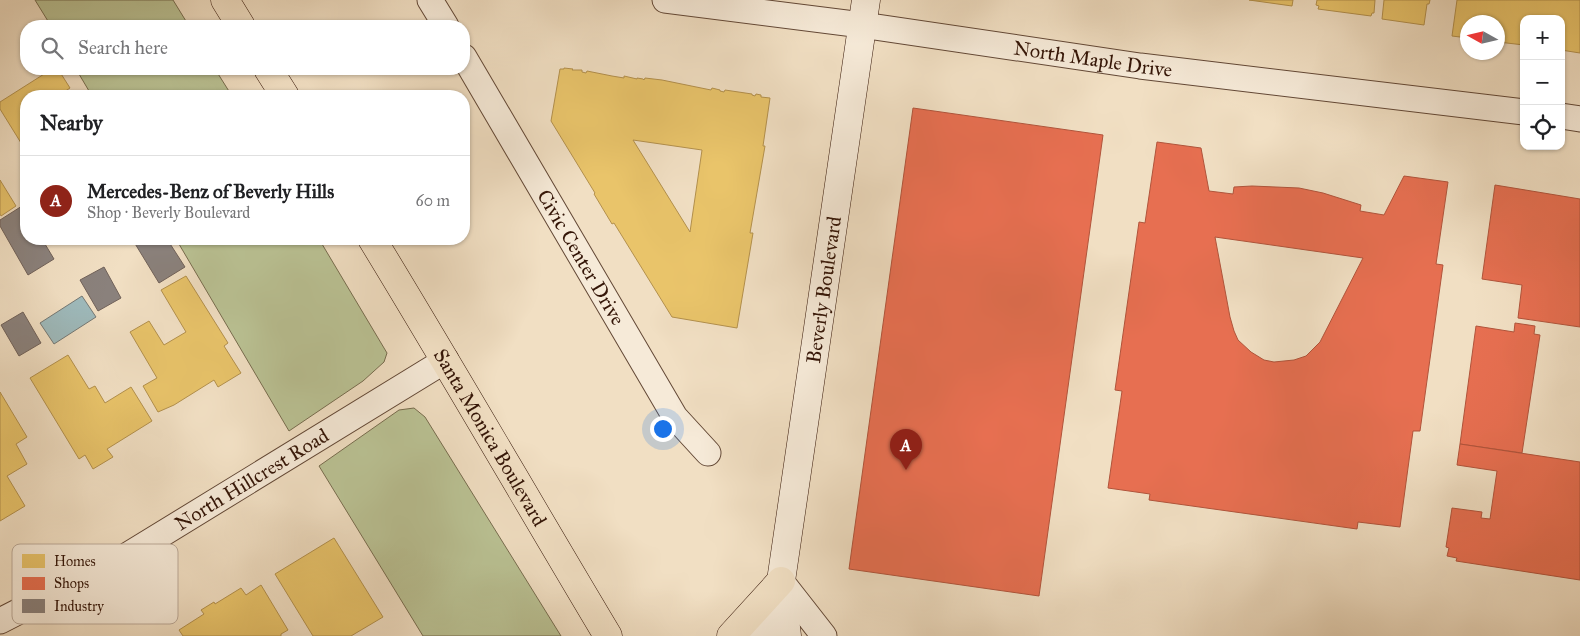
<!DOCTYPE html>
<html lang="en">
<head>
<meta charset="utf-8">
<style>
	body { margin:0; font-family:"IM FELL Great Primer",serif; background:#f2f2f2; color:#202124 }
	.controls { position:absolute; right:15px; top:15px; display:grid; overflow:hidden; border-radius:10px; box-shadow:0 1px 4px #0004 }
	.controls button { width:45px; height:45px; display:grid; place-items:center; padding:0; border:0; border-bottom:1px solid #e0e0e0; background:#fff; color:#202124; font:25px sans-serif }
	.compass { position:absolute; left:1460px; top:15px; width:45px; height:45px; border-radius:50%; background:#fff; box-shadow:0 1px 4px #0004; rotate:278deg }
	.you { position:absolute; left:662px; top:428px; width:18px; height:18px; margin:-12px; border:4px solid #fff; border-radius:50%; background:#1a73e8; box-shadow:0 0 0 8px #1a73e833 }
	.badge { display:grid; place-items:center; width:32px; height:32px; border-radius:50%; background:#8f2418; color:#fff; font-size:16px; font-weight:700 }
	.pin { position:absolute; translate:-50% -41px; filter:drop-shadow(0 1px 2px #0008) }
	.pin::after { content:''; position:absolute; top:26px; width:18px; height:15px; background:inherit; clip-path:polygon(0 0,100% 0,50% 100%) }
	.list { margin:0; padding:0; list-style:none }
	h2 { display:flex; justify-content:space-between; align-items:center; height:65px; margin:0; padding:0 20px; font-size:21px }
	h2 small { font-size:16px; font-weight:400; color:#757577 }
	.list li { display:grid; grid-template-columns:32px 1fr auto; gap:15px; align-items:center; box-sizing:border-box; height:90px; padding:0 20px; border-top:1px solid #e0e0e0 }
	.list b { display:block; font-size:19px; white-space:nowrap }
	.list p { margin:0; font-size:16px; white-space:nowrap; color:#757577 }
	.list em { font-size:16px; font-style:normal; color:#757577 }
	.icon { flex:none; width:28px; height:28px; fill:none; stroke:currentColor; stroke-width:2; stroke-linecap:round; stroke-linejoin:round }
	.map { position:relative; flex:none; width:1580px; height:636px; overflow:hidden }
	.search { position:absolute; background:#fff; box-shadow:0 1px 4px #0004; left:20px; top:20px; width:450px; height:55px; display:flex; align-items:center; gap:12px; box-sizing:border-box; padding:0 18px; border-radius:20px; color:#757577; font-size:19px }
	.panel { position:absolute; background:#fff; box-shadow:0 1px 4px #0004; left:20px; top:90px; width:450px; height:155px; border-radius:20px }
	.map>svg:first-child { display:block }
	.green { fill:#bac294; stroke:#776c4e }
	.water { fill:#9ebabc; stroke:#747874 }
	.homes { fill:#e9c46a; stroke:#b3904c; fill-rule:evenodd }
	.shops { fill:#e76f51; stroke:#b1543b; fill-rule:evenodd }
	.industry { fill:#8a817c; stroke:#706159 }
	.lines { fill:none; stroke-linecap:round; stroke-linejoin:round }
	.minor-casing { stroke:#634836; stroke-width:27 }
	.secondary-casing { stroke:#341507; stroke-width:29 }
	.primary-casing { stroke:#341507; stroke-width:29 }
	.minor { stroke:#f6ead8; stroke-width:25 }
	.secondary { stroke:#f6ead8; stroke-width:28 }
	.primary { stroke:#f1dfc3; stroke-width:28 }
	.labels { text-anchor:middle; dominant-baseline:central; stroke-width:5; stroke-linejoin:round; paint-order:stroke }
	.street-label { font-size:20px; fill:#341507; stroke:#f6ead8 }
	.key { fill:#f6ead8; stroke:#bcaa99; stroke-width:1 }
	.key-label { font-size:14px; fill:#341507 }
</style>
</head>
<body>
<div class="map">
<svg width="1580" height="636" viewBox="0 0 1580 636">
	<rect width="100%" height="100%" fill="#f1dfc3"/>
	<filter id="stains"><feTurbulence type="fractalNoise" baseFrequency=".004" numOctaves="4"/><feColorMatrix values="0 0 0 0 .2 0 0 0 0 .09 0 0 0 0 .02 0 0 0 .5 -.17"/></filter>
	<radialGradient id="worn" r=".72"><stop offset=".6" stop-color="#630" stop-opacity="0"/><stop offset="1" stop-color="#630" stop-opacity=".3"/></radialGradient>
	<!-- green -->
	<g class="green">
		<path d="M35 0H173L189 26H51Z"/>
		<path d="M76 69H215L232 96H92Z"/>
		<path d="M176 239H319L387 353 384 362 363 381 289 431Z"/>
		<path d="M414 408 425 417 561 636H423L319 466 399 410Z"/>
	</g>
	<!-- water -->
	<path class="water" d="M82 296 96 317 54 344 40 323Z"/>
	<!-- homes -->
	<g class="homes">
		<path d="M1249 0H1293L1292 6Z"/>
		<path d="M1317 0H1375L1374 13H1372L1371 16 1318 9 1319 6 1316 5Z"/>
		<path d="M1384 0H1430L1429 4H1427L1424 25 1382 19Z"/>
		<path d="M1457 0H1580V53L1561 50V19H1524V45L1498 42V22H1468V38L1452 36Z"/>
		<path d="M564 68 573 69 572 70H582V72L586 73 587 71 612 76 624 78V76L637 79V78L643 79 644 80 645 78 662 80 711 90 712 88 720 90V91L724 92 725 90 752 94V95L755 96 756 94 761 95V97L770 98 763 146H765L750 233H753L737 328 672 317 614 223 612 224 594 194 595 193 551 121 560 69H564ZM633 140 702 150 690 232Z"/>
		<path d="M52 69H58L70 88 58 96H26V151L0 109V102Z"/>
		<path d="M0 180 16 206 1 216 0 214Z"/>
		<path d="M186 276 228 343 224 346 241 373 218 387 214 380 174 405 158 412 143 386 157 378 130 332 149 321 164 345 186 332 161 290Z"/>
		<path d="M68 355 89 389 95 386 105 403 131 387 152 421 107 449 113 457 93 469 85 455 79 459 30 378Z"/>
		<path d="M0 392 27 437 16 444 27 464 7 476 25 506 0 521Z"/>
		<path d="M334 538 383 617 351 636H313L275 574Z"/>
		<path d="M261 585 288 630 281 634V636H183L179 630 204 614 201 610 214 602 215 604 241 588 246 595Z"/>
	</g>
	<!-- shops -->
	<g class="shops">
		<path d="M913 108 1103 135 1039 596 849 569Z"/>
		<path d="M1157 142 1201 148 1209 191 1233 194 1234 187 1252 186 1299 188 1323 193 1361 205 1360 211 1384 215 1404 176 1448 182 1436 264 1443 265 1420 431H1413L1400 527 1358 522 1357 529 1149 500 1150 494 1108 488 1122 391 1115 390 1139 222 1145 223ZM1215 237 1363 258 1320 342 1306 356 1294 360 1274 362 1264 360 1251 352 1238 340 1234 331 1230 317Z"/>
		<path d="M1495 185 1580 199V327L1518 318 1522 285 1482 279Z"/>
		<path d="M1515 323 1535 326 1534 334 1540 335 1522 453 1460 444 1476 326 1514 332Z"/>
		<path d="M1460 444 1580 462V580L1456 561 1457 558 1447 556 1449 548 1446 547 1452 508 1482 512 1481 518 1490 519 1497 471 1457 465Z"/>
	</g>
	<!-- industry -->
	<g class="industry">
		<path d="M22 206 26 213V239H42L54 259 28 275 0 226V220Z"/>
		<path d="M139 239H167L185 267 159 283 134 242Z"/>
		<path d="M104 267 121 298 98 311 80 280Z"/>
		<path d="M23 312 41 343 19 356 1 325Z"/>
	</g>
	<g class="lines">
		<!-- minor casing -->
		<g class="minor-casing">
			<g id="minor">
				<path d="M430 0 446 26"/>
				<path id="s1" d="M665 0 862 25 1140 66 1524 112"/>
				<path id="s2" d="M464 57 675 417 708 453"/>
				<path d="M1561 116 1580 119"/>
				<path d="M781 581 824 636"/>
				<path id="s3" d="M0 621 123 558 446 360"/>
			</g>
		</g>
		<!-- secondary casing -->
		<g class="secondary-casing">
			<g id="secondary">
				<path d="M781 585 787 636"/>
				<path id="s4" d="M758 636 781 581 866 0"/>
			</g>
		</g>
		<!-- primary casing -->
		<g class="primary-casing">
			<g id="primary">
				<path d="M225 0 241 26"/>
				<path d="M268 69 285 96"/>
				<path id="s5" d="M372 239C452 370 529 504 608 636"/>
				<path d="M731 636 781 581"/>
			</g>
		</g>
		<!-- minor -->
		<use href="#minor" class="minor"/>
		<!-- secondary -->
		<use href="#secondary" class="secondary"/>
		<!-- primary -->
		<use href="#primary" class="primary"/>
	</g>
	<g class="labels">
		<!-- street labels -->
		<g class="street-label">
			<text stroke="none"><textPath href="#s1" startOffset="432">North Maple Drive</textPath></text>
			<text stroke="none"><textPath href="#s2" startOffset="232">Civic Center Drive</textPath></text>
			<text stroke="none"><textPath href="#s4" startOffset="354">Beverly Boulevard</textPath></text>
			<text stroke="none"><textPath href="#s5" startOffset="231">Santa Monica Boulevard</textPath></text>
			<text stroke="none"><textPath href="#s3" startOffset="289">North Hillcrest Road</textPath></text>
		</g>
	</g>
	<!-- legend -->
	<rect x="12" y="544" width="166" height="80" rx="8" class="key"/>
	<rect x="22" y="554" width="23" height="14" fill="#e9c46a"/>
	<rect x="22" y="577" width="23" height="13" fill="#e76f51"/>
	<rect x="22" y="599" width="23" height="14" fill="#8a817c"/>
	<g class="key-label">
		<text x="54" y="566">Homes</text>
		<text x="54" y="588">Shops</text>
		<text x="54" y="611">Industry</text>
	</g>
	<rect width="100%" height="100%" filter="url(#stains)"/>
	<rect width="100%" height="100%" fill="url(#worn)"/>
</svg>
<div class="controls">
<button>+</button>
<button>−</button>
<button><svg class="icon" aria-label="locate" viewBox="0 0 24 24"><circle cx="12" cy="12" r="6"/><path d="M12 2v4M12 18v4M2 12h4M18 12h4"/></svg></button>
</div>
<svg class="compass" viewBox="-18 -18 36 36"><path d="M0-13l5 13h-10z" fill="#e53935"/><path d="M0 13l5-13h-10z" fill="#757577"/></svg>
<div class="you"></div>
<div class="pin badge" style="left:906px;top:470px">A</div>
<div class="search"><svg class="icon" aria-label="search" viewBox="0 0 24 24"><circle cx="10" cy="10" r="6"/><path d="M15 15l6 6"/></svg>Search here</div>
<section class="panel">
<h2>Nearby<small></small></h2>
<ul class="list">
<li><span class="badge">A</span><div><b>Mercedes-Benz of Beverly Hills</b><p>Shop · Beverly Boulevard</p></div><em>60 m</em></li>
</ul>
</section>
</div>
</body>
</html>
